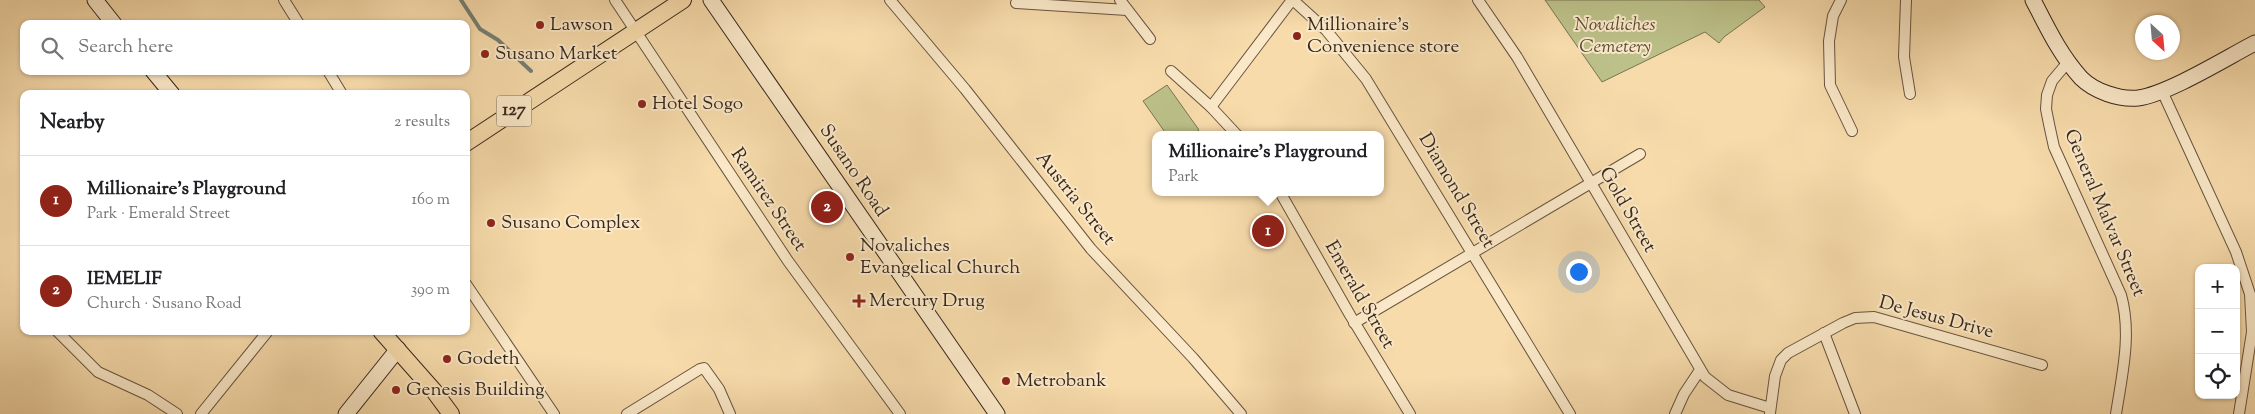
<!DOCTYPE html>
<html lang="en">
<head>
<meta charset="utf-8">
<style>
	body { margin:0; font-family:"Sorts Mill Goudy",serif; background:#f6f6f6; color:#202124 }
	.controls { position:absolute; right:15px; bottom:15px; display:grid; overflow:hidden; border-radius:10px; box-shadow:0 1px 4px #0004 }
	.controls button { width:45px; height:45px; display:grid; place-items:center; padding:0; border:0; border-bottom:1px solid #e0e0e0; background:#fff; color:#202124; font:25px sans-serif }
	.compass { position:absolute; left:2135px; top:15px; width:45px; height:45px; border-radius:50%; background:#fff; box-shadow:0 1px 4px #0004; rotate:154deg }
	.you { position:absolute; left:1578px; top:271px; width:18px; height:18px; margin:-12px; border:4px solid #fff; border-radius:50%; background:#1a73e8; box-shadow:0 0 0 8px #1a73e833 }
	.badge { display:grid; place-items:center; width:32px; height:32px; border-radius:50%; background:#8f2418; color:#fff; font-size:16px; font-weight:700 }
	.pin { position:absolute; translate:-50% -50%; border:2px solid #fff; box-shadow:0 1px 5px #0006 }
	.popup { position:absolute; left:1152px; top:131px; width:232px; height:65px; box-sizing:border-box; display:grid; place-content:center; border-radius:10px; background:#fff; filter:drop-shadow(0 1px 4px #0005); font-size:16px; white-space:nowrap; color:#757577 }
	.popup b { font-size:19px; color:#202124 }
	.popup::after { content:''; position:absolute; left:50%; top:100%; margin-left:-10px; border:10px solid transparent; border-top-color:#fff }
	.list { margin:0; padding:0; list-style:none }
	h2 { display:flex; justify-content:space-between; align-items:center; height:65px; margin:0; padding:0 20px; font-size:21px }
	h2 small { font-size:16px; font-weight:400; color:#757577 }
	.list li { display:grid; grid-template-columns:32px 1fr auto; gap:15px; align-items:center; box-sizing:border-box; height:90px; padding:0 20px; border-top:1px solid #e0e0e0 }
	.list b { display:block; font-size:19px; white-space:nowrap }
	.list p { margin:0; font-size:16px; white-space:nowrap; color:#757577 }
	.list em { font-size:16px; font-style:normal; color:#757577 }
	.icon { flex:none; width:28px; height:28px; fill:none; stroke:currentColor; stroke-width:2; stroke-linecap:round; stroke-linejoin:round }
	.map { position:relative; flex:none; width:2255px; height:414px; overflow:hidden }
	.search { position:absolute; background:#fff; box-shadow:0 1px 4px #0004; left:20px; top:20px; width:450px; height:55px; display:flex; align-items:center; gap:12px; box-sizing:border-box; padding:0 18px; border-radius:10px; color:#757577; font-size:19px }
	.panel { position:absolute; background:#fff; box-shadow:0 1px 4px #0004; left:20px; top:90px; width:450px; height:245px; border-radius:10px }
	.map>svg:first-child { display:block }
	.green { fill:#bcc089; stroke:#7a7452 }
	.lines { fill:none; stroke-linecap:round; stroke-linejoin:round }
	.stream { stroke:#757f74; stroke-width:4 }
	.street-casing { stroke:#675440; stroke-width:12 }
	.secondary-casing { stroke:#37271c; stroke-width:17 }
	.primary-casing { stroke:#37271c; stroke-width:18 }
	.street { stroke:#fae8c8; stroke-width:10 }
	.secondary { stroke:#fae8c8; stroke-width:15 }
	.primary { stroke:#f7dbab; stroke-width:16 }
	.poi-dot { fill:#8f2418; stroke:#fae8c8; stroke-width:2 }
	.labels { text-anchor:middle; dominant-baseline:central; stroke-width:4; stroke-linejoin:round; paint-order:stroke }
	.shield { fill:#fae8c8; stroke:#726150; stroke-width:1 }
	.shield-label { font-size:18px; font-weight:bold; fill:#37271c }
	.poi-label { font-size:19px; fill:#37271c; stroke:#fae8c8; text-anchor:start }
	.park-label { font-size:19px; font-style:italic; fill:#584d37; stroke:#fae8c8 }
	.street-label { font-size:19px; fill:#37271c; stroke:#fae8c8 }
</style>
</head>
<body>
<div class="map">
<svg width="2255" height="414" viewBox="0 0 2255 414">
	<rect width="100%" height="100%" fill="#f7dbab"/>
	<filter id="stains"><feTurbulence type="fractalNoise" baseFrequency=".004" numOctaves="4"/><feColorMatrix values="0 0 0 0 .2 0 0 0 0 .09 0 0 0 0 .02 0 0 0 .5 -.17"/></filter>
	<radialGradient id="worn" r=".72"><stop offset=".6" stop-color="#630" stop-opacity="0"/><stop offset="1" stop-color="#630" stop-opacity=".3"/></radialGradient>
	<!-- green -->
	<g class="green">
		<path d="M1545 0H1759L1765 7 1724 37 1719 43 1705 32 1602 82Z"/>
		<path d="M1167 85 1199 130 1192 135H1167L1143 101Z"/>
		<path d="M1275 219 1282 229 1261 242 1255 232Z"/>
	</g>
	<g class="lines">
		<!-- stream -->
		<path class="stream" d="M461 0 480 29 498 40 531 71"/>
		<!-- street casing -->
		<g class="street-casing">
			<g id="street">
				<path d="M284 0 299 24"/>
				<path d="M615 0 788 261 900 414"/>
				<path d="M890 0 965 89 1091 249 1193 358 1241 414"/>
				<path d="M1120 0 1150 39"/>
				<path d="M1293 0 1326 30 1366 79 1570 414"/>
				<path d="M1478 0 1517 57 1705 377 1728 395 1770 408"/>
				<path d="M1841 0 1833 16 1829 41 1830 85 1852 131"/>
				<path d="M1906 0 1904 57 1910 94"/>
				<path d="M1016 3 1127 10"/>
				<path d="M2068 62 2052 81 2047 95 2046 109 2049 124 2054 147 2121 295C2132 334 2122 375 2116 414"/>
				<path d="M328 71 342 94"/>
				<path d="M1171 71 1211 107 1237 135"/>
				<path d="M2162 91 2236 252 2250 294 2252 332 2239 414"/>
				<path d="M1211 107 1292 0"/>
				<path d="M1280 192 1350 315 1410 414"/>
				<path d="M466 284 554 414"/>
				<path d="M1354 323 1640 154"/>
				<path d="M57 331 98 372 148 395 177 414"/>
				<path d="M1824 333 1855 414"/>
				<path d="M1770 413 1775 376 1781 360 1788 353 1843 323 1855 318 1874 317 2042 365"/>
				<path d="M201 414 268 331"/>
				<path d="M627 414 700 369 704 368 719 389 730 414"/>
				<path d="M1675 414 1684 394 1700 370"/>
			</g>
		</g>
		<!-- secondary casing -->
		<g class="secondary-casing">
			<g id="secondary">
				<path d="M95 0 114 24"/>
				<path d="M711 0 997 414"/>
				<path d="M2033 0C2047 27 2060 55 2081 78 2094 91 2119 100 2138 98 2168 94 2226 58 2255 43"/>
				<path d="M153 71 172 94"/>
				<path d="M346 414 398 349"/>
			</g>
		</g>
		<!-- primary casing -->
		<g class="primary-casing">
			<g id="primary">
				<path d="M466 143 683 0"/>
				<path d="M381 331 434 391 451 414"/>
			</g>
		</g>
		<!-- street -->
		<use href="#street" class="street"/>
		<!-- secondary -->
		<use href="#secondary" class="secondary"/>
		<!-- primary -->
		<use href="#primary" class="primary"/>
	</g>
	<!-- markers -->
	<g class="poi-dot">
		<circle cx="540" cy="25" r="5"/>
		<circle cx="1297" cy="36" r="5"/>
		<circle cx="485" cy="54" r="5"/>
		<circle cx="642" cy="104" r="5"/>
		<circle cx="491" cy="223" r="5"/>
		<circle cx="850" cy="257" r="5"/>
		<path d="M856.5 293.5h5v5h5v5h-5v5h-5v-5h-5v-5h5z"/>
		<circle cx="447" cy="359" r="5"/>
		<circle cx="1006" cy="381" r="5"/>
		<circle cx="396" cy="390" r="5"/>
	</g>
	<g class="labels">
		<!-- shield labels -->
		<rect class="shield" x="496.5" y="95.5" width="35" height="31" rx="4"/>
		<g class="shield-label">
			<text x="514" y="111">127</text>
		</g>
		<!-- poi labels -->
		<g class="poi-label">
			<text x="550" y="25">Lawson</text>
			<text x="1307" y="25">Millionaire's<tspan x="1307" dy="22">Convenience store</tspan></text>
			<text x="495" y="54">Susano Market</text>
			<text x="652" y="104">Hotel Sogo</text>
			<text x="501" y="223">Susano Complex</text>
			<text x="860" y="246">Novaliches<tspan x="860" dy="22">Evangelical Church</tspan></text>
			<text x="869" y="301">Mercury Drug</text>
			<text x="457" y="359">Godeth</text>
			<text x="1016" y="381">Metrobank</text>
			<text x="406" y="390">Genesis Building</text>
		</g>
		<!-- park labels -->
		<g class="park-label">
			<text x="1615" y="25">Novaliches<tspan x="1615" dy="22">Cemetery</tspan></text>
		</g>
		<!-- street labels -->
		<g class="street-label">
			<text transform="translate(853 171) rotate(56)">Susano Road</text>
			<text transform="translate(1456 191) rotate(59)">Diamond Street</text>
			<text transform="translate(1075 199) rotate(51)">Austria Street</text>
			<text transform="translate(768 200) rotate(56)">Ramirez Street</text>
			<text transform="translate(1627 210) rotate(60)">Gold Street</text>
			<text transform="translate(2104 213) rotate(67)">General Malvar Street</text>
			<text transform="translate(1359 295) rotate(60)">Emerald Street</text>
			<text transform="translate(1936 318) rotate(15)">De Jesus Drive</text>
		</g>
	</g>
	<rect width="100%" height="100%" filter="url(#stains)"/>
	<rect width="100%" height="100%" fill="url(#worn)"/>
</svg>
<div class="controls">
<button>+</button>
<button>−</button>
<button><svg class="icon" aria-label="locate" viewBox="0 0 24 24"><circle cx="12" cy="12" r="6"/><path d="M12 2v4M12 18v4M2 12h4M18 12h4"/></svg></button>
</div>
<svg class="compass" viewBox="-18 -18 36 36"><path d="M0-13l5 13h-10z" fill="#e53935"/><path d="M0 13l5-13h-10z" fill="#757577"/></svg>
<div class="you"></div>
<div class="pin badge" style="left:1268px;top:231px">1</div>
<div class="popup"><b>Millionaire's Playground</b>Park</div>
<div class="pin badge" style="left:827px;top:207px">2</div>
<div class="search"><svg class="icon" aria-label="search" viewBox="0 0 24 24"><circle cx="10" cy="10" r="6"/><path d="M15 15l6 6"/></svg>Search here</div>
<section class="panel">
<h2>Nearby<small>2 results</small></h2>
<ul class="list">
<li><span class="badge">1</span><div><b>Millionaire's Playground</b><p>Park · Emerald Street</p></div><em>160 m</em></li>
<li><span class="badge">2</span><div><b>IEMELIF</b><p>Church · Susano Road</p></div><em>390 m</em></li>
</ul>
</section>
</div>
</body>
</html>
